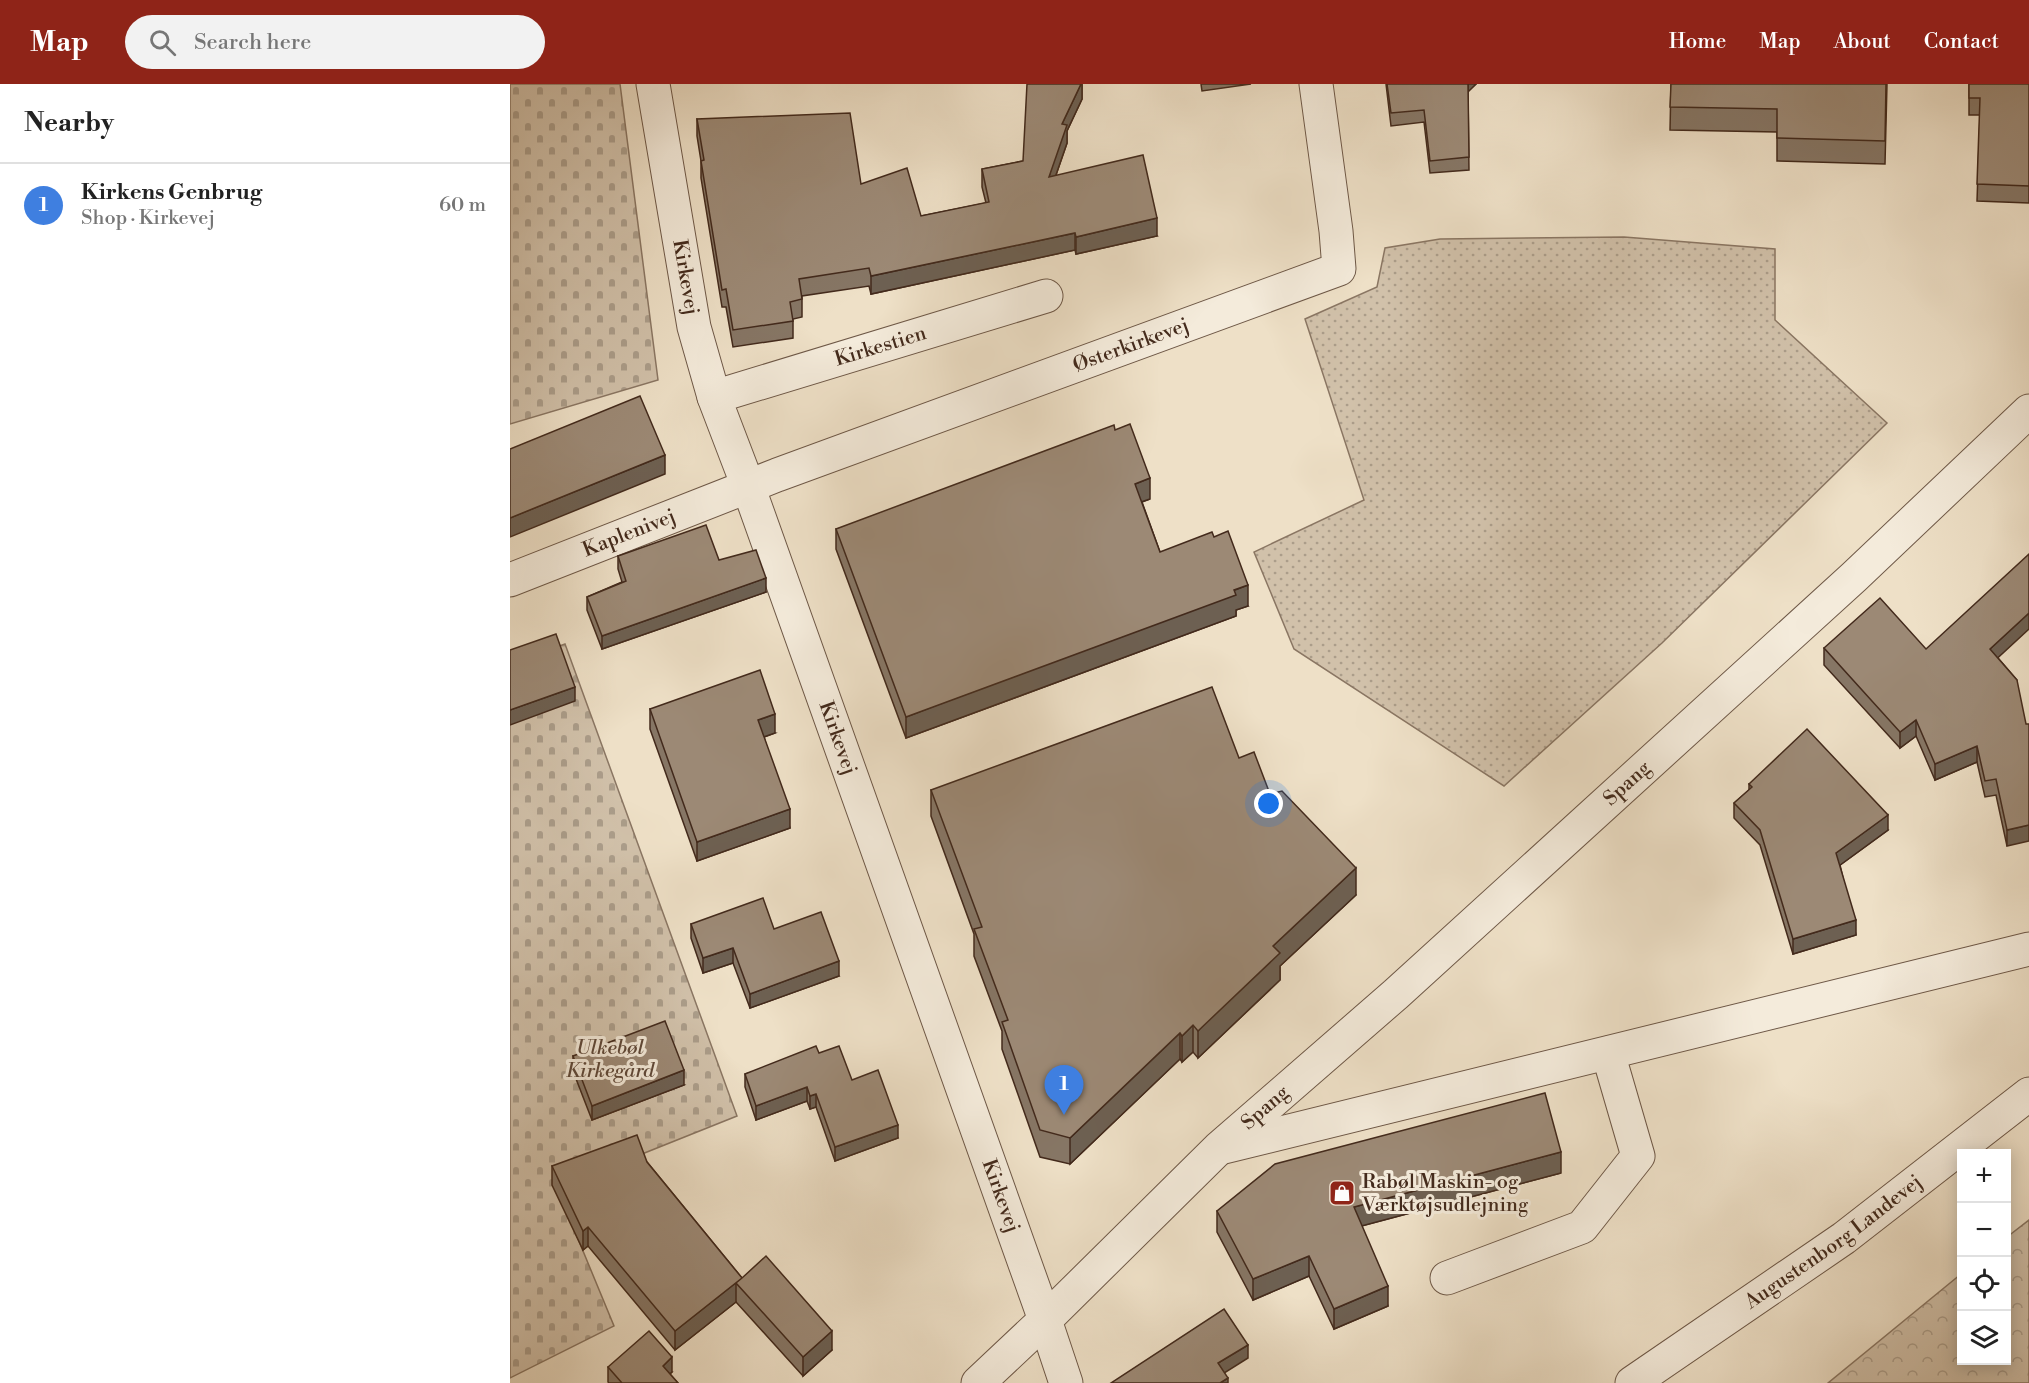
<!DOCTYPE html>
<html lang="en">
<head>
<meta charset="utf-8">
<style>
	body { margin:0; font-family:"Libre Bodoni",serif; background:#f2f2f2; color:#222 }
	.controls { position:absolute; right:18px; bottom:18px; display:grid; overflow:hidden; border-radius:0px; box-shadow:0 3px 15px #0003 }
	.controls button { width:54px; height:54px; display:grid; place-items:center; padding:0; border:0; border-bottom:2px solid #e0e0e0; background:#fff; color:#222; font:30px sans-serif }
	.you { position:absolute; left:759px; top:720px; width:21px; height:21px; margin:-15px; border:4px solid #fff; border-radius:50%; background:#1a73e8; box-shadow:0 0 0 9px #1a73e833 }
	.badge { display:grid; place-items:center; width:39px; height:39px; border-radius:50%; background:#8f2418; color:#fff; font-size:20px; font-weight:700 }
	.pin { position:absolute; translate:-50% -50px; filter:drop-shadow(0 2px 3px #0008) }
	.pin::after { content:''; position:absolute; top:32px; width:21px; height:18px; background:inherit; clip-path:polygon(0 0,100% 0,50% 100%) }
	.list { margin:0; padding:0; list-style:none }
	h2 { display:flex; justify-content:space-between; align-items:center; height:78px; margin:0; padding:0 24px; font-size:26px }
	h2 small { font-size:20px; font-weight:400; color:#767676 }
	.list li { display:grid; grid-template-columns:39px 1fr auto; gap:18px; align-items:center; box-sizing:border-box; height:84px; padding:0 24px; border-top:2px solid #e0e0e0 }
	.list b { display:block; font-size:22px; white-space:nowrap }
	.list p { margin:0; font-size:20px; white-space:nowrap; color:#767676 }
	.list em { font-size:20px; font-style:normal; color:#767676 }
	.icon { flex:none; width:33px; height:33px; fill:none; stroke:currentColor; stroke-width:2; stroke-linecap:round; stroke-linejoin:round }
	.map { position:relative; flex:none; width:1519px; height:1299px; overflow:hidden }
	header { display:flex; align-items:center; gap:36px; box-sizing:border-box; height:84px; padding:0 30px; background:#8f2418; color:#fff }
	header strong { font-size:28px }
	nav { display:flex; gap:33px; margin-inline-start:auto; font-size:21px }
	.search { width:420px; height:54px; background:#f2f2f2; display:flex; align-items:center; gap:15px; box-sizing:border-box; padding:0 21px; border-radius:33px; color:#767676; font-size:22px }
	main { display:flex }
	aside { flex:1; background:#fff }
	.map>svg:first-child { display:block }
	.grass { fill:url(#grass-dots); stroke:#8a7663; stroke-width:1.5 }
	.forest { fill:url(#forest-crowns); stroke:#8a7663; stroke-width:1.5 }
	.cemetery { fill:url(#cemetery-stones); stroke:#8a7663; stroke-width:1.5 }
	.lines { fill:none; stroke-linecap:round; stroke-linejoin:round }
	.minor-casing { stroke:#6e5847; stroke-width:35 }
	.minor { stroke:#f4ebdb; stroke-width:33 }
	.wall { fill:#867665; stroke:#432a1c; stroke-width:1.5 }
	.shaded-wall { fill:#6d6052; stroke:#432a1c; stroke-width:1.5 }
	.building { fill:#9c8975; stroke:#432a1c; stroke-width:1.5 }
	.labels { text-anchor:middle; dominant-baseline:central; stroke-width:6; stroke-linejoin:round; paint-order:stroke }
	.street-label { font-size:20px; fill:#432a1c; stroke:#f4ebdb }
	.park-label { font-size:20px; font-style:italic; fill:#5f4838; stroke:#f4ebdb }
	.poi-label { font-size:20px; fill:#432a1c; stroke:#f4ebdb; text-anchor:start }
</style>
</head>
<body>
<header>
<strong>Map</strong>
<div class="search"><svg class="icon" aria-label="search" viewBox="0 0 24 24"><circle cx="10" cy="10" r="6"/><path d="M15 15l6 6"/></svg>Search here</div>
<nav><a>Home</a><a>Map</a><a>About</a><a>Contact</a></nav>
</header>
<main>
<aside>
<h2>Nearby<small></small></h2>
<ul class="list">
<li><span class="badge" style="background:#3f7fe0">1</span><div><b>Kirkens Genbrug</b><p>Shop · Kirkevej</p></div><em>60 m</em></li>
</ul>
</aside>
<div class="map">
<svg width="1519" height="1299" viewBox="0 0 1519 1299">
	<defs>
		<pattern id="grass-dots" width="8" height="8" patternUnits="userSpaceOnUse" patternTransform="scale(1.5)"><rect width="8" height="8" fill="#d1c1aa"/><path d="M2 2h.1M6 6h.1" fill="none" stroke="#ab9d8a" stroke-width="1.8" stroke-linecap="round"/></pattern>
		<pattern id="forest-crowns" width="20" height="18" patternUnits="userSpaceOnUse" patternTransform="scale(1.5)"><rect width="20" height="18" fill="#d1c1aa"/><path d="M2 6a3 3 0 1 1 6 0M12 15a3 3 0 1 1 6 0" fill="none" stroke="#ab9d8a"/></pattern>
		<pattern id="cemetery-stones" width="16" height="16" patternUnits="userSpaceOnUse" patternTransform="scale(1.5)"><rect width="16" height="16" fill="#d1c1aa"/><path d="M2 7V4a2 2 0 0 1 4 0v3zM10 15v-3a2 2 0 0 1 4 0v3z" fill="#ab9d8a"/></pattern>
	</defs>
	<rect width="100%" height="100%" fill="#eee0c7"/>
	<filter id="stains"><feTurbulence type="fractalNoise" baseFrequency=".00333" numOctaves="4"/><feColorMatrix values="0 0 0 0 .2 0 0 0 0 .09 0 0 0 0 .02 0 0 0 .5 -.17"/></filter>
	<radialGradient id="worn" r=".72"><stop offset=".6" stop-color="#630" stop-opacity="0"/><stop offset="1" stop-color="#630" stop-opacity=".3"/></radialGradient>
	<!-- grass -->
	<path class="grass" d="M1114 153 1265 165V236L1377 339 1152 559 994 702 784 565 744 468 854 416 795 235 867 203 875 164 930 155Z"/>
	<!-- forest -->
	<path class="forest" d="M1519 1136V1299H1318L1451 1190 1452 1276H1496L1497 1153Z"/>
	<!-- cemetery -->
	<g class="cemetery">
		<path d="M0 0H110L148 296 0 340Z"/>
		<path d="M55 560 227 1032 47 1104 104 1242 0 1294V580Z"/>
	</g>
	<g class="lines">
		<!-- minor casing -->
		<g class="minor-casing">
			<g id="minor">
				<path id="s1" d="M143 0 184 243 204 313 238 402 535 1236 556 1299"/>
				<path id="s2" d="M204 313 536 212"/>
				<path id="s3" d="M0 496 267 391 829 185 826 147 806 0"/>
				<path d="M714 1063 1519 865"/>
				<path d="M937 1194 1072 1143 1128 1072 1098 969"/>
				<path id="s4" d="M468 1299 535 1236 709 1064 886 910 1344 493 1519 327"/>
				<path id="s5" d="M1122 1299 1334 1154 1519 1010"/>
			</g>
		</g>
		<!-- minor -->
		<use href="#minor" class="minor"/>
	</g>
	<!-- wall -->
	<g class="wall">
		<path d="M572 0V15L557 47V59L546 91 647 152 566 170 565 166 361 210 359 202 292 212V233L283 235V254L223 263 216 223H212L191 94V77L187 52V35L351 100 411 132 476 119 472 103V85L513 77Z"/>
		<path d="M691 0H741L692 7Z"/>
		<path d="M876 0H966L958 7 959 86 920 89 914 38 881 42Z"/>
		<path d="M1161 0H1377L1375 80 1267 77V48L1160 46Z"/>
		<path d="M1459 0H1519V119L1467 117 1470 31H1459Z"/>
		<path d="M640 415 632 418 650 468 738 522 726 526V532L396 654 326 465V445Z"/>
		<path d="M108 472 209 476 256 508 92 565 77 526V513L112 498 108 485Z"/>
		<path d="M1314 564 1416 565 1488 574 1507 596 1497 762 1486 711 1475 713 1467 678 1425 696 1406 652 1390 664 1314 581Z"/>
		<path d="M140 625 265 649 254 653 280 744 187 777 140 645Z"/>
		<path d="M729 674 846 811 770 882V896L688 974 683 968 672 978 670 975 560 1080 530 1073 492 965V947L464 872V850L421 732V706Z"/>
		<path d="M1239 700 1378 746 1330 781 1346 851 1283 870 1250 761 1224 734V719L1239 706Z"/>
		<path d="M181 840 264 845 329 892 240 924 223 879 193 889 181 854Z"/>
		<path d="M309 969 342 996 388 1054 325 1077 306 1023 300 1025 297 1017 246 1036 235 1003V990Z"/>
		<path d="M63 972 174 1001 82 1036 63 987Z"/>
		<path d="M137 1078 232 1194 322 1266 293 1292 226 1218 165 1266 78 1162 73 1166 42 1101V1082Z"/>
		<path d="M1051 1089 851 1142 878 1222 824 1245 799 1192 743 1216 707 1148V1127Z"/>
		<path d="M98 1283 162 1288 160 1290 168 1299H99L98 1298Z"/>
	</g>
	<!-- shaded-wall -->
	<g class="shaded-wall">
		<path d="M571 0H572V15L557 47V59L539 111V93L552 40Z"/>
		<path d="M958 0H966L958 8Z"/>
		<path d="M647 134V152L566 170V153Z"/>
		<path d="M565 149V166L361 210V192Z"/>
		<path d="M155 371V390L0 453V434Z"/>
		<path d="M640 394V415L625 420V400Z"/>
		<path d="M256 494V508L92 565V552Z"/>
		<path d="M738 501V522L726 526V532L396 654V633Z"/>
		<path d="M1519 529V545L1480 581V565Z"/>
		<path d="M65 603V617L0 641V626Z"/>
		<path d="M265 630V649L248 655V636Z"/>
		<path d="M1406 636V652L1390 664V648Z"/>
		<path d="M1467 662V678L1425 696V680Z"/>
		<path d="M280 725V744L187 777V758Z"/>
		<path d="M1378 731V746L1326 784V769Z"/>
		<path d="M1519 741V757L1497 762V746Z"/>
		<path d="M846 784V811L770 882V896L688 974V947L763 862Z"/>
		<path d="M1346 836V851L1283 870V855Z"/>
		<path d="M223 864V879L193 889V874Z"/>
		<path d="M329 877V892L240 924V910Z"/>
		<path d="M683 941V968L672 978V952Z"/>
		<path d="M670 949V975L560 1080V1054Z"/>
		<path d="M174 986V1001L82 1036V1022Z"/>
		<path d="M297 1003V1017L246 1036V1022Z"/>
		<path d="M306 1010V1023L300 1025V1012Z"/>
		<path d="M388 1041V1054L325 1077V1063Z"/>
		<path d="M1051 1068V1089L844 1144V1123Z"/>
		<path d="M78 1143V1162L73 1166V1147Z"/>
		<path d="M799 1172V1192L743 1216V1195Z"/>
		<path d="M232 1194 226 1199V1218L165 1266V1247Z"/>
		<path d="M878 1202V1222L824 1245V1225Z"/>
		<path d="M322 1247V1266L293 1292V1273Z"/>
		<path d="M738 1261V1274L708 1293V1279Z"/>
		<path d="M162 1273V1288L153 1296V1282Z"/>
		<path d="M718 1294V1299H710Z"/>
	</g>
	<!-- building -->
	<g class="building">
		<path d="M517 0H571L552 40 557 41 539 93 633 71 647 134 566 153 565 149 361 192 359 184 289 195 292 215 280 218 283 237 223 246 216 205 212 206 191 77 194 76 187 35 340 29 351 100 397 84 411 132 479 118 472 85 513 77Z"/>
		<path d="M877 0H958L959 73 920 77 914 26 881 29Z"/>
		<path d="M1161 0H1376L1375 57 1267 54V25L1160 23Z"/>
		<path d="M1459 0H1519V102L1467 100 1470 14H1459Z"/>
		<path d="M130 312 155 371 0 434V365Z"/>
		<path d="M620 340 640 394 625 400 650 468 702 448 704 453 718 447 738 501 724 506 726 511 396 633 326 445 604 341 605 346Z"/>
		<path d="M196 441 209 476 246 466 256 494 92 552 77 513 116 497 108 472Z"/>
		<path d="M1519 470V529L1480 565 1507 596 1516 640H1519V741L1497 746 1486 695 1475 697 1467 662 1425 680 1406 636 1390 648 1314 564 1370 514 1416 565Z"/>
		<path d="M46 550 65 603 0 626V566Z"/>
		<path d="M250 586 265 630 248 636 280 725 187 758 140 625Z"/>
		<path d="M702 603 729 674 744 668 760 710 772 707 846 784 763 862 770 869 688 947 683 941 672 952 670 949 560 1054 530 1046 492 938 498 936 464 845 472 843 421 706Z"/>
		<path d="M1297 645 1378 731 1326 769 1346 836 1283 855 1250 746 1224 719 1242 703 1239 700Z"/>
		<path d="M253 814 264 845 311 828 329 877 240 910 223 864 193 874 181 840Z"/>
		<path d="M155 937 174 986 82 1022 63 972Z"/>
		<path d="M306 962 309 969 329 962 342 996 368 986 388 1041 325 1063 306 1010 300 1012 297 1003 246 1022 235 990Z"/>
		<path d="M1035 1009 1051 1068 844 1123 878 1202 824 1225 799 1172 743 1195 707 1127 765 1080Z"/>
		<path d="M127 1051 137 1078 232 1194 256 1172 322 1247 293 1273 226 1199 232 1194 165 1247 78 1143 73 1147 42 1082Z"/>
		<path d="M714 1225 738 1261 708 1279 718 1294 710 1299H601Z"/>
		<path d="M139 1247 162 1273 153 1282 168 1299H112L98 1283Z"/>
	</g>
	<!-- icons -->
	<defs>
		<g id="shop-square" transform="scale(1.35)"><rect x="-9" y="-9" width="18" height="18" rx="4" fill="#8f2418" stroke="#f4ebdb"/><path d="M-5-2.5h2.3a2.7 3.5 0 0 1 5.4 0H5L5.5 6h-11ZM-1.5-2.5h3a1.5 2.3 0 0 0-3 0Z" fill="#fff"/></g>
	</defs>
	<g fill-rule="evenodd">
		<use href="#shop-square" x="832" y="1109"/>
	</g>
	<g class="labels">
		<!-- street labels -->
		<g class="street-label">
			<text stroke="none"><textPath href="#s1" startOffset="196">Kirkevej</textPath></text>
			<text stroke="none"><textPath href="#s3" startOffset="664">Østerkirkevej</textPath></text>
			<text stroke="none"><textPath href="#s2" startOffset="174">Kirkestien</textPath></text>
			<text stroke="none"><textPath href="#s3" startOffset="128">Kaplenivej</textPath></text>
			<text stroke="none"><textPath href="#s1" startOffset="682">Kirkevej</textPath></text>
			<text stroke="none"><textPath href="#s4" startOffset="884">Spang</textPath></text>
			<text stroke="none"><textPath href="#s4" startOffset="398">Spang</textPath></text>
			<text stroke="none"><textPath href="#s1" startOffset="1168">Kirkevej</textPath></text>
			<text stroke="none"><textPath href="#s5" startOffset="246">Augustenborg Landevej</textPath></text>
		</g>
		<!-- park labels -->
		<g class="park-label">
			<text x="100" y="964">Ulkebøl<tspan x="100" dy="23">Kirkegård</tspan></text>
		</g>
		<!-- poi labels -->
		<g class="poi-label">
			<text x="852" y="1098">Rabøl Maskin- og<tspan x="852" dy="23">Værktøjsudlejning</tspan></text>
		</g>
	</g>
	<rect width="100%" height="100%" filter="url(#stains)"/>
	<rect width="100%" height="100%" fill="url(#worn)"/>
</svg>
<div class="controls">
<button>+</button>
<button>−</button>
<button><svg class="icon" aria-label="locate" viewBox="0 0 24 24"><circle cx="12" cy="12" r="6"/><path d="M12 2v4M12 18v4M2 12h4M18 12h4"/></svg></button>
<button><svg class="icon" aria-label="layers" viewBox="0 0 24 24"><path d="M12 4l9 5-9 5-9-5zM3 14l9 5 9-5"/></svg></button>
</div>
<div class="you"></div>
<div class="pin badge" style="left:554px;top:1031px;background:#3f7fe0">1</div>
</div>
</main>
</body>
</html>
